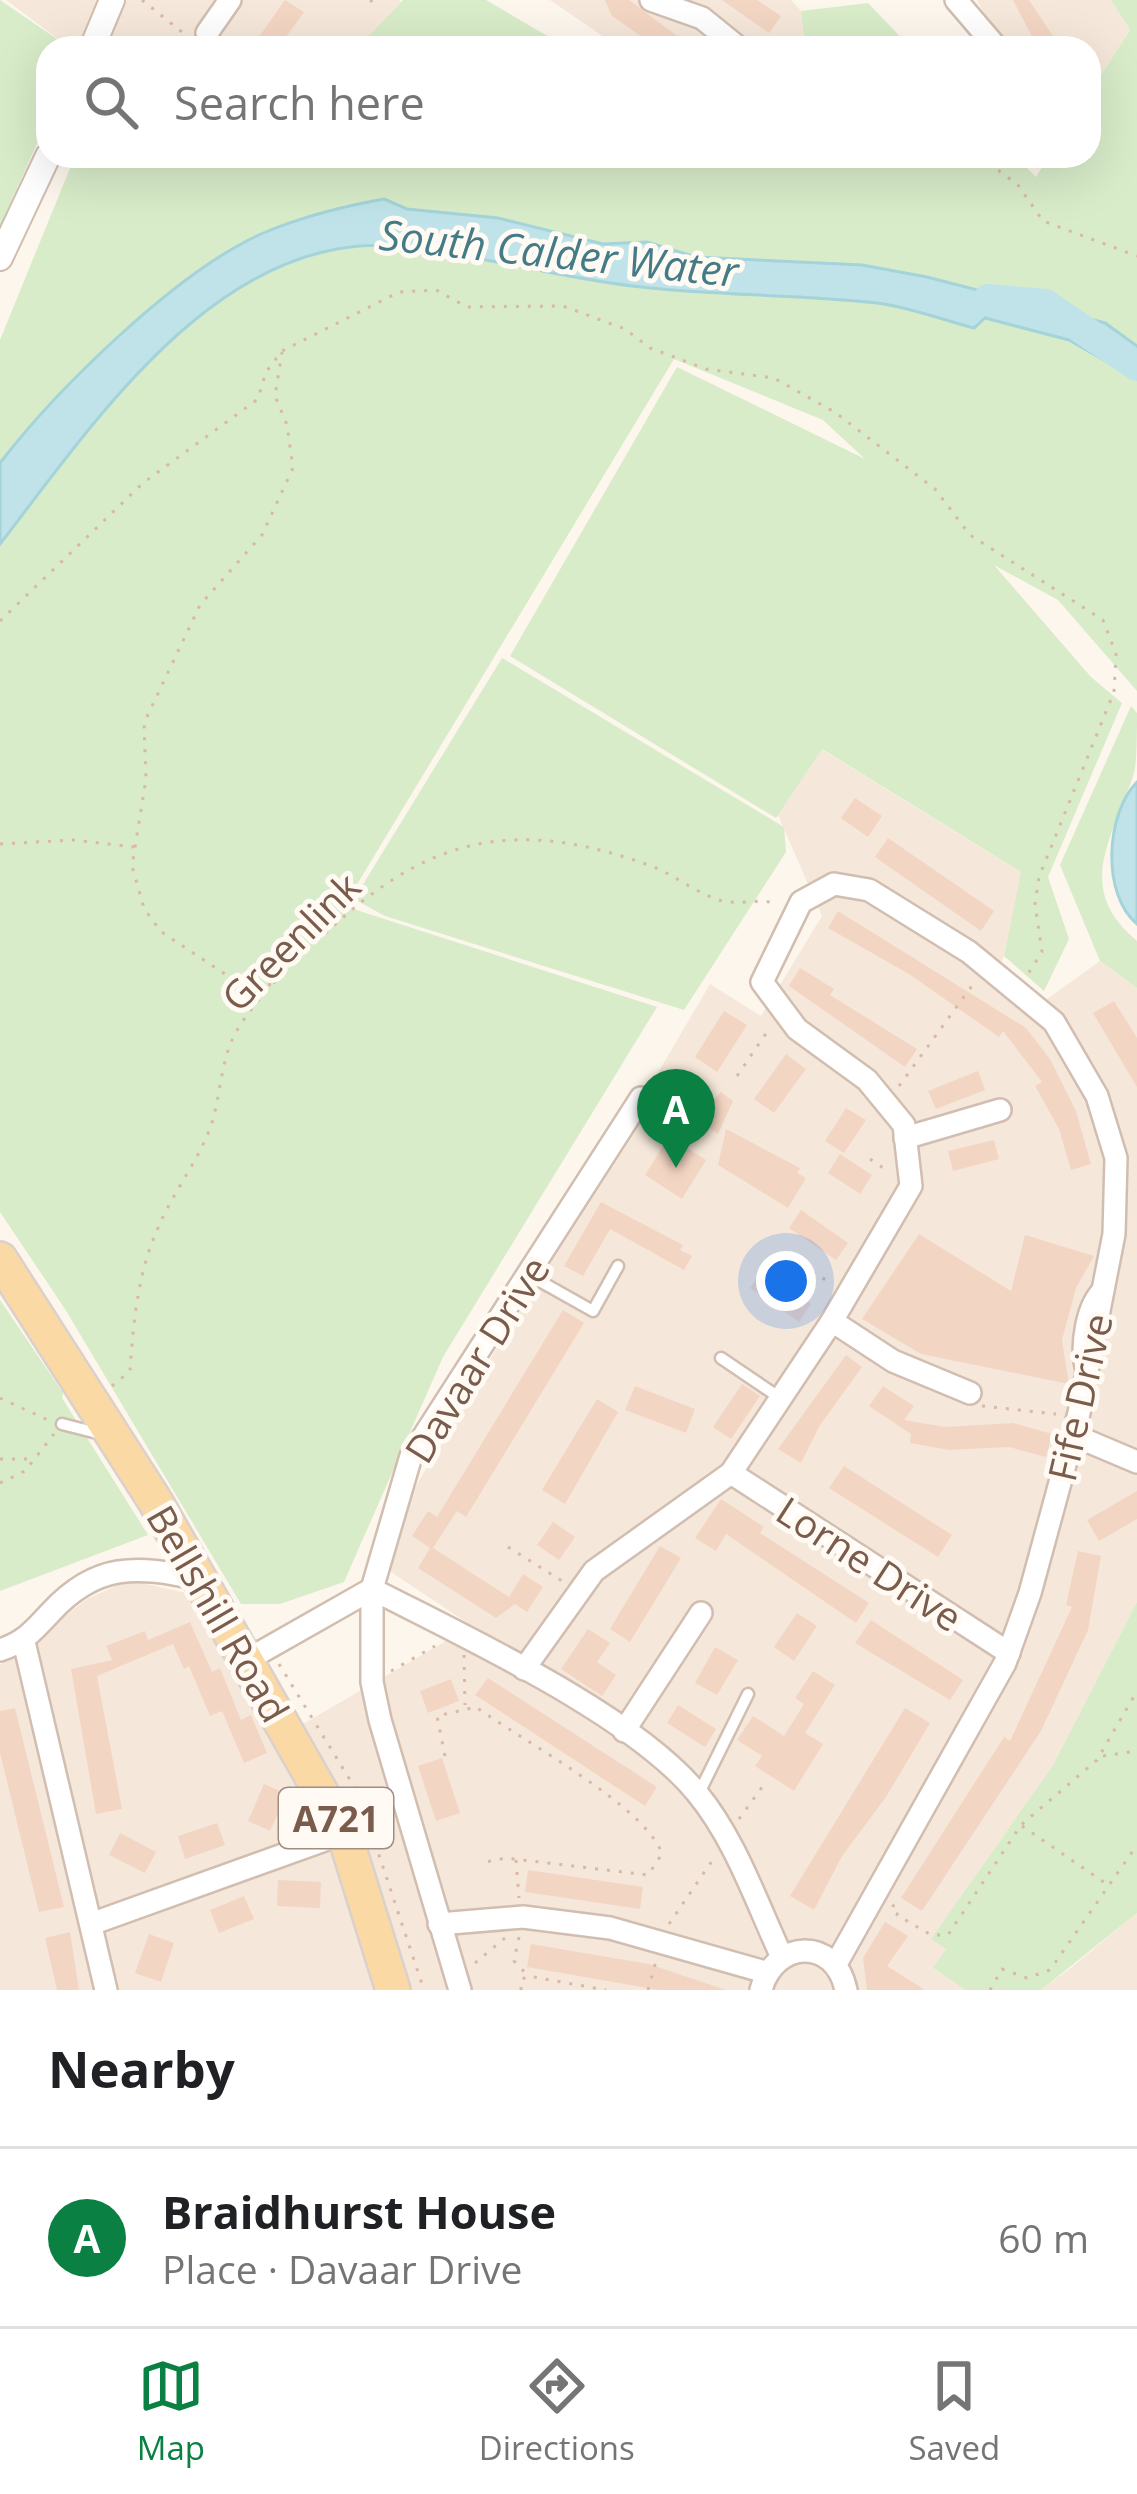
<!DOCTYPE html>
<html lang="en">
<head>
<meta charset="utf-8">
<style>
	body { margin:0; font-family:"Open Sans",sans-serif; background:#f6f6f6; color:#202124 }
	.you { position:absolute; left:786px; top:1281px; width:42px; height:42px; margin:-30px; border:9px solid #fff; border-radius:50%; background:#1a73e8; box-shadow:0 0 0 18px #1a73e833 }
	.badge { display:grid; place-items:center; width:78px; height:78px; border-radius:50%; background:#0b8043; color:#fff; font-size:39px; font-weight:700 }
	.pin { position:absolute; translate:-50% -99px; filter:drop-shadow(0 3px 6px #0008) }
	.pin::after { content:''; position:absolute; top:63px; width:42px; height:36px; background:inherit; clip-path:polygon(0 0,100% 0,50% 100%) }
	.list { margin:0; padding:0; list-style:none }
	h2 { display:flex; justify-content:space-between; align-items:center; height:156px; margin:0; padding:0 48px; font-size:51px }
	h2 small { font-size:39px; font-weight:400; color:#757577 }
	.list li { display:grid; grid-template-columns:78px 1fr auto; gap:36px; align-items:center; box-sizing:border-box; height:180px; padding:0 48px; border-top:3px solid #e0e0e0 }
	.list b { display:block; font-size:45px; white-space:nowrap }
	.list p { margin:0; font-size:39px; white-space:nowrap; color:#757577 }
	.list em { font-size:39px; font-style:normal; color:#757577 }
	.icon { flex:none; width:66px; height:66px; fill:none; stroke:currentColor; stroke-width:2; stroke-linecap:round; stroke-linejoin:round }
	.map { position:relative; flex:none; width:1137px; height:1990px; overflow:hidden }
	.search { position:absolute; background:#fff; box-shadow:0 12px 48px #0002; left:36px; right:36px; top:36px; height:132px; display:flex; align-items:center; gap:30px; box-sizing:border-box; padding:0 42px; border-radius:36px; color:#757577; font-size:45px }
	.sheet { height:336px; background:#fff }
	nav { display:flex; justify-content:space-around; align-items:center; box-sizing:border-box; height:168px; border-top:3px solid #e0e0e0; background:#fff; font-size:33px; color:#757577 }
	nav a { display:grid; justify-items:center; gap:6px }
	nav .on { color:#0b8043 }
	.map>svg:first-child { display:block }
	.residential { fill:#f5e8da }
	.green { fill:#d8ecc9 }
	.water { fill:#bfe3e8; stroke:#a5d3da; stroke-width:3 }
	.lines { fill:none; stroke-linecap:round; stroke-linejoin:round }
	.river { stroke:#bfe3e8; stroke-width:30 }
	.building { fill:#f3d5c3 }
	.service-casing { stroke:#d1beb0; stroke-width:15 }
	.minor-casing { stroke:#d1beb0; stroke-width:26 }
	.tertiary-casing { stroke:#d1beb0; stroke-width:28 }
	.primary-casing { stroke:#dad1cd; stroke-width:38 }
	.path { stroke:#d9b8a5; stroke-width:3; stroke-dasharray:3 9; stroke-linecap:butt }
	.service { stroke:#fff; stroke-width:10 }
	.minor { stroke:#fff; stroke-width:21 }
	.tertiary { stroke:#fff; stroke-width:24 }
	.primary { stroke:#fbd9a5; stroke-width:33 }
	.labels { text-anchor:middle; dominant-baseline:central; stroke-width:10; stroke-linejoin:round; paint-order:stroke }
	.shield { fill:#fffaf3; stroke:#a28b7f; stroke-width:3 }
	.shield-label { font-size:36px; font-weight:bold; fill:#7a5c4d }
	.street-label { font-size:39px; fill:#7a5c4d; stroke:#fffaf3 }
	.water-label { font-size:42px; font-style:italic; fill:#437c86; stroke:#fffaf3 }
</style>
</head>
<body>
<div class="map">
<svg width="1137" height="1990" viewBox="0 0 1137 1990">
	<rect width="100%" height="100%" fill="#fdf6ec"/>
	<!-- residential -->
	<g class="residential">
		<path d="M6 0H399L401 2 357 48H70Z"/>
		<path d="M550 0H791L801 11 805 48H620Z"/>
		<path d="M977 0H1111L1130 30 1089 94V48H977L990 25Z"/>
		<path d="M821 749 1022 873 1004 956 991 984 1029 1012 1100 961 1137 988V1602L1053 1765 932 1938 946 1949 934 1969 965 1990H0V1665L87 1599 129 1580 190 1594 277 1739 472 1626 388 1570 409 1498 710 984 761 1016 822 916 778 815Z"/>
		<path d="M1137 1913V1990H1041L1072 1967Z"/>
	</g>
	<!-- green -->
	<g class="green">
		<path d="M0 0 70 48H48V119L0 226Z"/>
		<path d="M403 0H486L568 48H357Z"/>
		<path d="M1111 0H1137V691L1058 600 994 565 1091 677 1122 703 1048 877 1069 939 1044 991 1004 956 1021 872 822 749 776 818 510 656 677 367 865 459 823 420 674 359 344 906 657 1007 443 1357 344 1582 280 1604H241L65 1309 0 1212V340L75 156H1015L1036 177 1049 156H1089V94L1130 30Z"/>
		<path d="M868 3 911 48H805L801 11Z"/>
		<path d="M502 658 784 827 786 852 684 1010 385 916 354 899Z"/>
		<path d="M1131 706 1137 713C1137 731 1137 752 1135 769 1117 834 1070 885 1137 941V988L1100 961 1060 865Z"/>
		<path d="M0 1300 63 1393 62 1398 148 1535 0 1591Z"/>
		<path d="M1137 1602V1913L1041 1990H965L933 1968 946 1949 931 1939 1053 1765Z"/>
	</g>
	<!-- water -->
	<g class="water">
		<path d="M384 199 407 209 498 218 603 244 647 242 696 257 862 265 927 277 1105 323 1137 346V379L1069 340 985 318 974 328C943 320 909 307 877 303 796 294 713 296 632 286 556 277 482 256 407 247 225 224 96 420 0 544V463C57 389 176 272 261 234 298 218 345 206 384 199Z"/>
		<path d="M1137 782V924C1101 894 1106 813 1137 782Z"/>
	</g>
	<g class="lines">
		<!-- river -->
		<path class="river" d="M988 299 1045 304 1137 366"/>
	</g>
	<!-- building -->
	<g class="building">
		<path d="M285 0 304 12 278 48H251Z"/>
		<path d="M605 0H629L693 48H658L612 16Z"/>
		<path d="M722 0H757L781 16 769 33Z"/>
		<path d="M1013 0H1029L1061 48H1038Z"/>
		<path d="M855 798 882 816 868 837 841 818Z"/>
		<path d="M888 838 994 911 981 931 875 857Z"/>
		<path d="M838 911 1026 1028 1050 1059 1076 1111 1091 1164 1071 1170 1059 1129 1035 1086 1042 1082 1003 1031 999 1037 909 974 828 928Z"/>
		<path d="M800 968 834 989 830 995 917 1049 905 1067 789 986Z"/>
		<path d="M1114 1001 1137 1038V1087L1093 1013Z"/>
		<path d="M724 1011 747 1025 717 1072 695 1057Z"/>
		<path d="M786 1054 806 1069 774 1113 754 1099Z"/>
		<path d="M978 1071 985 1090 936 1109 928 1091Z"/>
		<path d="M721 1092 733 1101 718 1134 696 1118Z"/>
		<path d="M846 1108 866 1120 844 1153 825 1141Z"/>
		<path d="M726 1129 800 1168 797 1173 806 1178 788 1208 718 1165Z"/>
		<path d="M669 1137 706 1160 682 1199 645 1175Z"/>
		<path d="M994 1140 999 1159 953 1171 948 1151Z"/>
		<path d="M840 1154 872 1175 860 1194 828 1173Z"/>
		<path d="M601 1202 683 1245 680 1250 692 1256 684 1270 610 1229 583 1276 564 1266Z"/>
		<path d="M801 1210 848 1243 836 1260 789 1228Z"/>
		<path d="M919 1234 1011 1291 1025 1235 1094 1256 1076 1288 1062 1340 1069 1384 921 1354 862 1319Z"/>
		<path d="M762 1271 811 1304 799 1322 750 1288Z"/>
		<path d="M563 1310 584 1323 466 1517 457 1511 433 1548 509 1597 523 1574 543 1587 527 1612 515 1604 496 1618 418 1568 430 1548 412 1536 428 1511 437 1517Z"/>
		<path d="M846 1355 862 1367 820 1425 801 1463 778 1449Z"/>
		<path d="M742 1384 760 1396 731 1439 713 1427Z"/>
		<path d="M635 1386 695 1409 686 1433 625 1410Z"/>
		<path d="M883 1386 914 1406 904 1420 945 1427 1013 1423 1052 1434 1046 1457 1009 1447 949 1450 910 1443 911 1434 869 1406Z"/>
		<path d="M597 1399 618 1412 565 1504 542 1490Z"/>
		<path d="M844 1466 952 1535 938 1557 829 1488Z"/>
		<path d="M1137 1491V1519L1099 1541 1087 1520Z"/>
		<path d="M721 1499 764 1527 760 1533 869 1603 856 1623 726 1534 716 1551 695 1538Z"/>
		<path d="M553 1522 575 1537 559 1560 537 1545Z"/>
		<path d="M660 1546 681 1558 630 1642 610 1629Z"/>
		<path d="M1078 1551 1101 1556 1088 1630 1041 1731 922 1911 901 1898 1004 1737 1010 1741 1072 1607 1066 1605Z"/>
		<path d="M797 1613 817 1626 794 1661 774 1647Z"/>
		<path d="M871 1620 963 1680 950 1700 855 1643Z"/>
		<path d="M190 1622 212 1672 220 1668 241 1720 251 1715 267 1753 244 1763 222 1711 210 1716 189 1666 184 1669 173 1644 97 1676 122 1809 96 1814 71 1669 112 1660 106 1646 145 1631 148 1640Z"/>
		<path d="M588 1629 610 1643 597 1662 616 1675 602 1696 561 1669Z"/>
		<path d="M715 1647 738 1660 717 1695 695 1683Z"/>
		<path d="M813 1671 835 1685 805 1733 823 1744 794 1791 755 1766 762 1756 737 1740 753 1716 784 1736 804 1704 795 1698Z"/>
		<path d="M488 1678 657 1787 645 1806 475 1695Z"/>
		<path d="M451 1679 459 1701 428 1713 420 1691Z"/>
		<path d="M678 1705 716 1729 705 1747 667 1723Z"/>
		<path d="M15 1708 64 1907 39 1912 0 1753V1711Z"/>
		<path d="M905 1708 930 1723 886 1797 842 1856 814 1910 790 1896Z"/>
		<path d="M442 1758 460 1813 436 1821 418 1766Z"/>
		<path d="M264 1784 287 1794 270 1831 248 1821Z"/>
		<path d="M217 1823 225 1845 185 1859 178 1836Z"/>
		<path d="M120 1833 156 1852 145 1873 109 1855Z"/>
		<path d="M528 1870 643 1887 640 1909 525 1892Z"/>
		<path d="M278 1880 321 1882 320 1908 277 1906Z"/>
		<path d="M244 1896 254 1919 219 1933 210 1910Z"/>
		<path d="M885 1922 908 1936 887 1966 925 1990H867L863 1958Z"/>
		<path d="M70 1932 79 1990H57L45 1938Z"/>
		<path d="M149 1934 174 1943 161 1982 135 1973Z"/>
		<path d="M531 1944 649 1964 726 1990H659L527 1967Z"/>
	</g>
	<g class="lines">
		<!-- service casing -->
		<g class="service-casing">
			<g id="service">
				<path d="M527 1274 593 1311 618 1266"/>
				<path d="M721 1358 780 1398"/>
				<path d="M1081 1370C1075 1345 1081 1304 1100 1286"/>
				<path d="M62 1424 101 1434"/>
				<path d="M699 1793 748 1694"/>
			</g>
		</g>
		<!-- minor casing -->
		<g class="minor-casing">
			<g id="minor">
				<path d="M651 0 702 18 739 48"/>
				<path d="M956 0 997 48"/>
				<path d="M207 33 230 0"/>
				<path d="M905 1138 1000 1110"/>
				<path d="M832 1321 893 1361 970 1393"/>
				<path d="M1073 1435 1137 1462"/>
				<path d="M731 1473 1009 1653"/>
				<path d="M24 1642 106 1990"/>
				<path d="M0 1650C25 1642 34 1630 51 1612 96 1563 137 1565 198 1579"/>
				<path d="M247 1660 372 1589C463 1636 634 1715 697 1793 735 1839 756 1901 781 1955"/>
				<path d="M524 1669 594 1571 731 1473 832 1321 911 1186 904 1125 867 1080 797 1029 762 982 801 902 834 884 869 890 969 952 1054 1022 1097 1096 1116 1158 1114 1234 1079 1413 1030 1593 1005 1663 836 1964"/>
				<path d="M624 1731 701 1613"/>
				<path d="M91 1924 344 1833"/>
				<path d="M439 1924 523 1917 610 1928 765 1972"/>
				<path d="M460 1990 380 1720 372 1682V1589L411 1456 641 1098"/>
				<path d="M761 1990C774 1940 835 1936 846 1990"/>
			</g>
		</g>
		<!-- tertiary casing -->
		<g class="tertiary-casing">
			<g id="tertiary">
				<path d="M92 48 112 0"/>
				<path d="M0 258 48 156"/>
			</g>
		</g>
		<!-- primary casing -->
		<g class="primary-casing">
			<path id="primary" d="M0 1259 155 1501 344 1833 393 1990"/>
		</g>
		<!-- path -->
		<g class="path">
			<path d="M142 0 187 36"/>
			<path d="M370 0 378 6"/>
			<path d="M979 156 1018 185 1043 221 1137 256"/>
			<path d="M0 621 143 483 258 399 266 372 282 351 399 292 436 290 467 307 563 306 625 329 650 348 706 369 774 378 836 413 935 489 970 535 1103 620 1116 654 1114 692 1039 877 1035 904 1042 952 1026 977"/>
			<path d="M0 844 73 840 134 847"/>
			<path d="M271 985 228 976 160 931 144 908 132 866 146 779 144 723 200 605 262 535 293 468 287 425 275 396 282 352"/>
			<path d="M737 1076 769 1029"/>
			<path d="M899 1086 974 983"/>
			<path d="M870 1159 889 1172"/>
			<path d="M781 1254 831 1283"/>
			<path d="M112 1386 130 1371C133 1323 138 1272 158 1228 172 1194 195 1166 209 1131 222 1098 219 1058 239 1027 264 987 305 952 339 921 438 832 525 820 651 866 673 874 693 891 716 899 737 907 758 897 778 904"/>
			<path d="M0 1398 48 1420"/>
			<path d="M982 1406 1056 1414"/>
			<path d="M0 1459H34"/>
			<path d="M0 1483 25 1471 54 1434"/>
			<path d="M508 1547 562 1581"/>
			<path d="M464 1655 465 1705"/>
			<path d="M279 1664 355 1788 368 1823"/>
			<path d="M391 1671 435 1646"/>
			<path d="M445 1756 437 1716 476 1707C521 1740 647 1807 662 1854L648 1875 506 1858 485 1862"/>
			<path d="M1103 1756 1137 1751"/>
			<path d="M368 1815 387 1809"/>
			<path d="M739 1819 762 1787"/>
			<path d="M1022 1826 1108 1885"/>
			<path d="M375 1843 424 1990"/>
			<path d="M516 1860 519 1898"/>
			<path d="M892 1905 899 1909 897 1915 931 1935H948L1021 1825 1097 1760 1137 1691"/>
			<path d="M669 1924 714 1858"/>
			<path d="M519 1937 514 1961 528 1976"/>
			<path d="M475 1963 505 1938"/>
			<path d="M521 1990V1980L528 1976 606 1990"/>
			<path d="M648 1990 656 1961"/>
			<path d="M990 1990 1002 1969 1027 1978 1050 1970 1137 1845"/>
		</g>
		<!-- service -->
		<use href="#service" class="service"/>
		<!-- minor -->
		<use href="#minor" class="minor"/>
		<!-- tertiary -->
		<use href="#tertiary" class="tertiary"/>
		<!-- primary -->
		<use href="#primary" class="primary"/>
	</g>
	<g class="labels">
		<!-- shield labels -->
		<rect class="shield" x="279" y="1788" width="114" height="60" rx="9"/>
		<g class="shield-label">
			<text x="336" y="1818">A721</text>
		</g>
		<!-- street labels -->
		<g class="street-label">
			<text transform="translate(290 941) rotate(-45)">Greenlink</text>
			<text transform="translate(476 1359) rotate(-58)">Davaar Drive</text>
			<text transform="translate(1079 1397) rotate(-77)">Fife Drive</text>
			<text transform="translate(870 1563) rotate(33)">Lorne Drive</text>
			<text transform="translate(219 1613) rotate(60)">Bellshill Road</text>
		</g>
		<!-- water labels -->
		<g class="water-label">
			<text transform="translate(559 252) rotate(6)">South Calder Water</text>
		</g>
	</g>
</svg>
<div class="you"></div>
<div class="pin badge" style="left:676px;top:1168px">A</div>
<div class="search"><svg class="icon" aria-label="search" viewBox="0 0 24 24"><circle cx="10" cy="10" r="6"/><path d="M15 15l6 6"/></svg>Search here</div>
</div>
<section class="sheet">
<h2>Nearby<small></small></h2>
<ul class="list">
<li><span class="badge">A</span><div><b>Braidhurst House</b><p>Place · Davaar Drive</p></div><em>60 m</em></li>
</ul>
</section>
<nav>
<a class="on"><svg class="icon" aria-label="map" viewBox="0 0 24 24"><path d="M3 6l6-2 6 2 6-2v14l-6 2-6-2-6 2zM9 4v14M15 6v14"/></svg>Map</a>
<a><svg class="icon" aria-label="directions" viewBox="0 0 24 24"><path d="M12 3l9 9-9 9-9-9zM9 14v-3h6M13 9l2 2-2 2"/></svg>Directions</a>
<a><svg class="icon" aria-label="saved" viewBox="0 0 24 24"><path d="M7 4h10v16l-5-4-5 4z"/></svg>Saved</a>
</nav>
</body>
</html>
